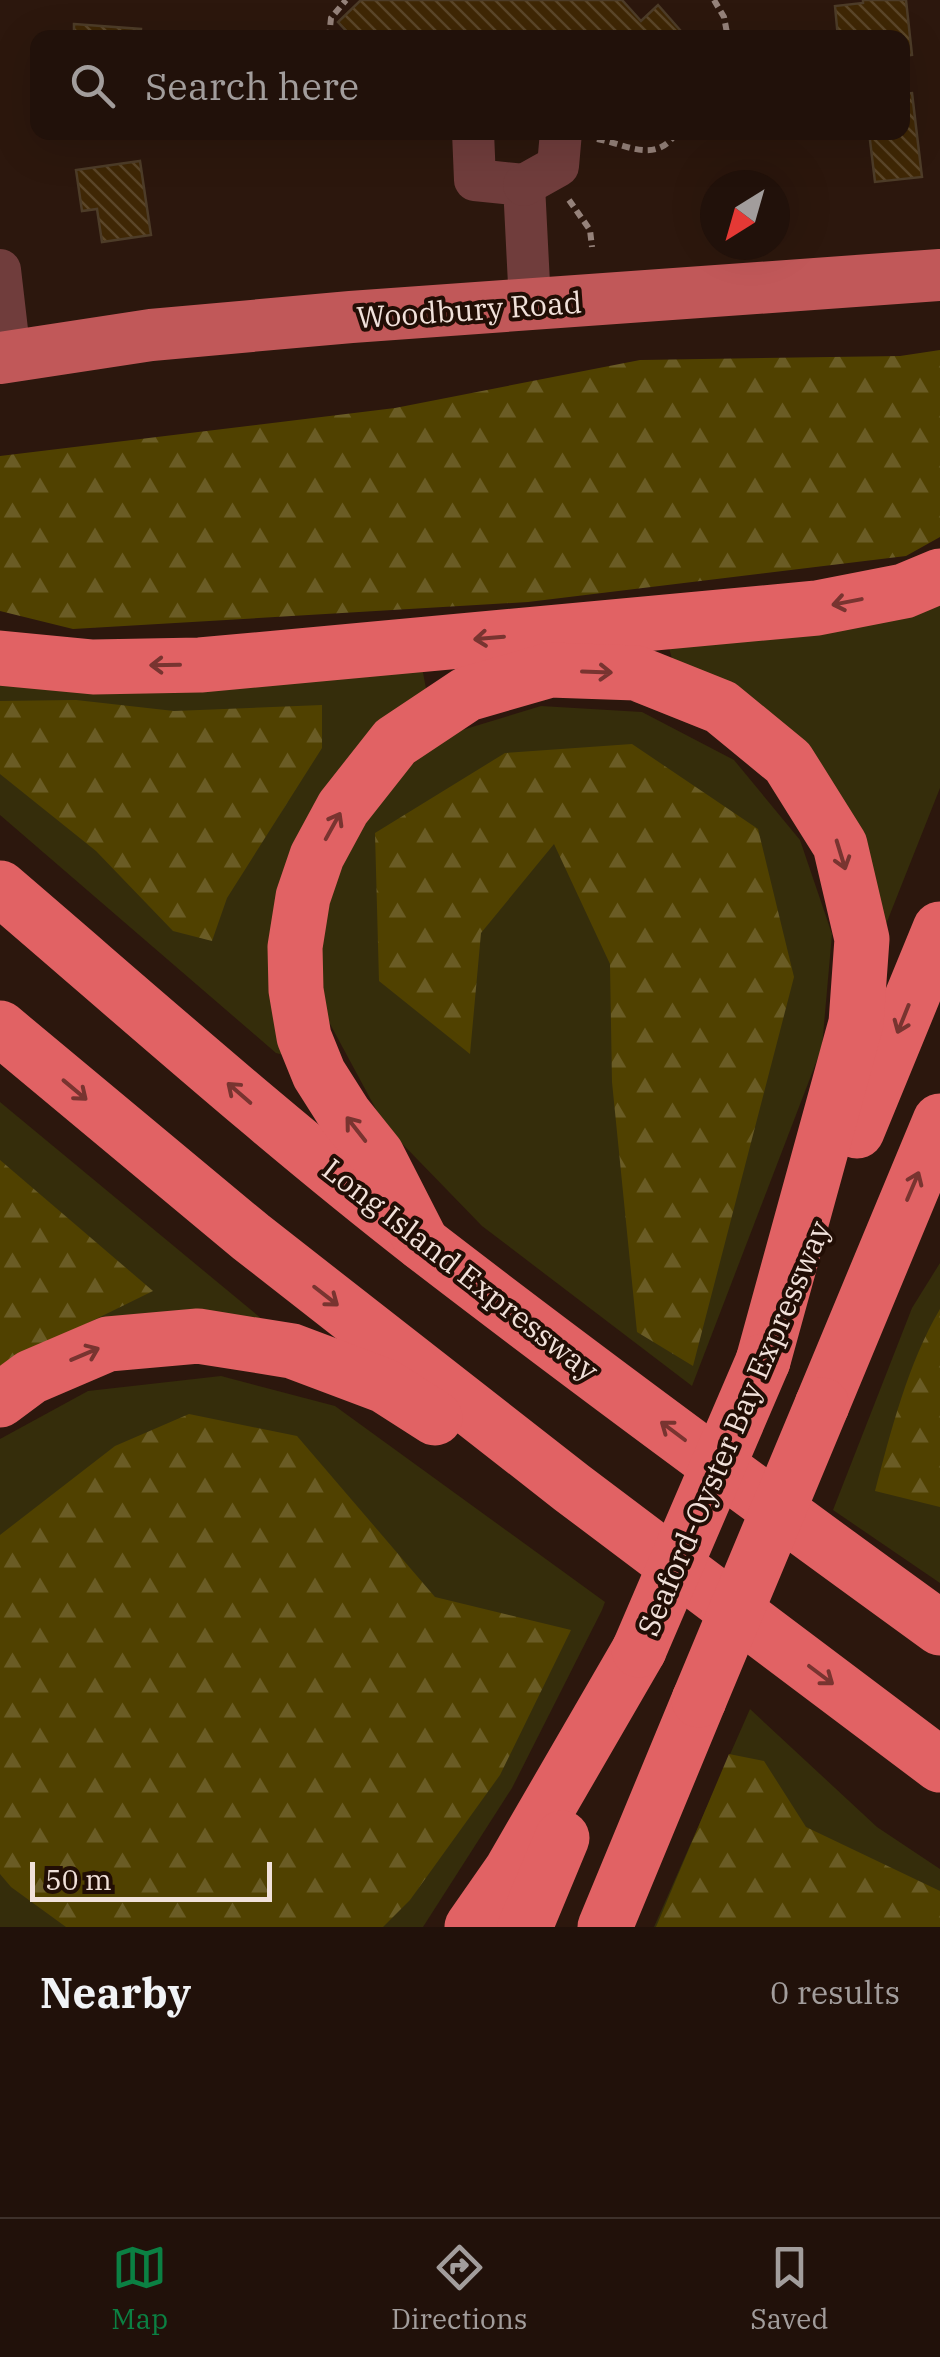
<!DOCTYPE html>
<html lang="en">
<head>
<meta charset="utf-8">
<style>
	body { margin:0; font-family:"IBM Plex Serif",serif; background:#291a13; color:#f1f3f6 }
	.compass { position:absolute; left:700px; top:170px; width:90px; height:90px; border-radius:50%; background:#21110a; box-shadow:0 10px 40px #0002; rotate:217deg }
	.scale { position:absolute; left:30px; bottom:25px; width:242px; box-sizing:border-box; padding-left:10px; border:5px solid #f1e1da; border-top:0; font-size:28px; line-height:35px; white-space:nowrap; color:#f1e1da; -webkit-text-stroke:8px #220e05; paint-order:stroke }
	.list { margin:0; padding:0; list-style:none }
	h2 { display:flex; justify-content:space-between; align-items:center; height:130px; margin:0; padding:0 40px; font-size:42px }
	h2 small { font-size:32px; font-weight:400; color:#a29d9c }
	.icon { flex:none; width:55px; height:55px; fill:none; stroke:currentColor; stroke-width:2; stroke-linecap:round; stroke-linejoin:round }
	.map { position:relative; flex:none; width:940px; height:1927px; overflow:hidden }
	.search { position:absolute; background:#21110a; box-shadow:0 10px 40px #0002; left:30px; right:30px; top:30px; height:110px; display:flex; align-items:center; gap:25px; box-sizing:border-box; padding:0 35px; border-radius:20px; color:#a29d9c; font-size:38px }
	.sheet { height:290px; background:#21110a }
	nav { display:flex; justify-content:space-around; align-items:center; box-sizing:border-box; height:140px; border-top:2px solid #3e312b; background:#21110a; font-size:28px; color:#a29d9c }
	nav a { display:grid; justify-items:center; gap:5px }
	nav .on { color:#0b8043 }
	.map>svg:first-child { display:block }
	.green { fill:#352d0b }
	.forest { fill:url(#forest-firs) }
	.building { fill:url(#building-back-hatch); stroke:#4d3c28; stroke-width:2.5 }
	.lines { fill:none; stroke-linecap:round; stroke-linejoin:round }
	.path { stroke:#95827a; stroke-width:6; stroke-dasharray:8 5; stroke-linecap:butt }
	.minor { stroke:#703d3c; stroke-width:42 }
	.major { stroke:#c15859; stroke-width:52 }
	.highway { stroke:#e16264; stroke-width:55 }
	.highway-bridge { stroke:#e16264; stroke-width:55 }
	.oneway { stroke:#783430 }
	.labels { text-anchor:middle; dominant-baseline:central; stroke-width:8; stroke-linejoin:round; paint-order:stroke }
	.street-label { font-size:30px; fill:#f1e1da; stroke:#220e05 }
</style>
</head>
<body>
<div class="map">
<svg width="940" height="1927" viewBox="0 0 940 1927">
	<defs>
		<pattern id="forest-firs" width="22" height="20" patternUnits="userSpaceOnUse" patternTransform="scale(2.5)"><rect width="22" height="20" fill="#504100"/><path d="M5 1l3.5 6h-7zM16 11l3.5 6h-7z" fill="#6a5c25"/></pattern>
		<pattern id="building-back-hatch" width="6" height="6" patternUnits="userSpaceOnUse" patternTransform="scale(2.5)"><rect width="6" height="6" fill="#3f2705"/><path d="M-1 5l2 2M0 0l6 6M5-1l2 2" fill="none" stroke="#5b4629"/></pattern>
	</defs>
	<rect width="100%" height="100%" fill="#2c170d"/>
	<!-- green -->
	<g class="green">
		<path d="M940 600V788L873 957 847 836 677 677 668 644Z"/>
		<path d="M421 662 428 699 358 751 287 1056 276 1053 0 815V678Z"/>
		<path d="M541 706 642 712 734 760 800 840 832 934 822 1047 692 1386 482 1226 385 1126 322 1009 321 900 371 798 449 734Z"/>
		<path d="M0 1102 274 1329 0 1387Z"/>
		<path d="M940 1263V1583L833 1510 912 1308Z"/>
		<path d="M221 1376 335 1406 605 1602 602 1610 512 1788 423 1927H0V1439L88 1391Z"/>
		<path d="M750 1709 877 1827 940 1869V1927H654Z"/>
	</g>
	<!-- forest -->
	<g class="forest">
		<path d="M940 350V537L906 556 528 602 73 629 0 611V456L395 408 640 360 900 356Z"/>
		<path d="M76 700 174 711 322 705V748L227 898 212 941 173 931 96 851 0 774V701Z"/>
		<path d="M632 744 758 829 794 977 693 1366 637 1332 612 1082 610 964 554 844 481 933 470 1054 379 981 375 833 505 753Z"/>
		<path d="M0 1160 153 1291 0 1366Z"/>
		<path d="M940 1309V1507L875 1491C891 1431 908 1363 940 1309Z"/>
		<path d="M189 1414 297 1436 435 1597 571 1630 500 1775 410 1900 383 1927H66L11 1887 0 1874V1535L115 1446Z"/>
		<path d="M729 1754 764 1761 806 1827 940 1891V1927H656Z"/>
	</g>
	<!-- building -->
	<g class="building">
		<path d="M361 0H622L641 21 658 5 687 38H550L547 34 502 38H353L338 22Z"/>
		<path d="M863 0H906L912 55 902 56V38H838L835 6 863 3Z"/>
		<path d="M74 24 141 29 140 38H74Z"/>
		<path d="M912 93 922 177 875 182 869 132H902V94Z"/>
		<path d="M140 161 151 235 102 242 97 209 82 211 76 170Z"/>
	</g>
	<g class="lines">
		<!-- path -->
		<g class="path">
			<path d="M714 0 724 17 727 33 725 38"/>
			<path d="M329 38 331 18 346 0"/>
			<path d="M597 139C626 144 656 165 677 132"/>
			<path d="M569 200 590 230 592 247"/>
		</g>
		<!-- minor -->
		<g class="minor">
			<path d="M473 132 475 180 524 185 530 304"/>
			<path d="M524 185 558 166 561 132"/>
			<path d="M0 270 10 356"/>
		</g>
		<!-- major -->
		<path class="major" d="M0 358 151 335 351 317 940 275"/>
		<!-- highway -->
		<g class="highway">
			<path d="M0 658 93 667 200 665 817 608 904 591 940 576"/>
			<path d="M0 888C140 1008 278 1131 423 1244 593 1375 766 1502 940 1628"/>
			<path d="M0 1028 251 1237 572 1488 940 1765"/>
			<path d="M857 1131 940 929"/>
			<path d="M422 1243 377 1155 345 1115 319 1074 304 1037 296 990 295 947 303 897 317 856 343 808 395 742 467 694 550 670 636 673 721 707 788 762 840 845 862 939 856 1023 763 1361"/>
			<path d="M0 1400 31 1377 108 1344 198 1336 292 1351 385 1386 435 1418"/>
			<path d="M822 1405 940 1121"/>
			<path d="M472 1927 511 1871 639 1650"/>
			<path d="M525 1927 562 1838"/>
			<path d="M605 1927 699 1700"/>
		</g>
		<!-- highway-bridge -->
		<g class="highway-bridge">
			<path d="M639 1650 763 1361"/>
			<path d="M699 1700 822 1405"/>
		</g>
	</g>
	<!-- one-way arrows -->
	<defs><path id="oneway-shaft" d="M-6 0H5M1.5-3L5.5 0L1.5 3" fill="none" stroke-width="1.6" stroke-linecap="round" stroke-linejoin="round" transform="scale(2.5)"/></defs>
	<g class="oneway">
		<use href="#oneway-shaft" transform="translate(847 602) rotate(169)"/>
		<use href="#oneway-shaft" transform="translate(489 638) rotate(175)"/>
		<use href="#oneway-shaft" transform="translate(165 665) rotate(179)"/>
		<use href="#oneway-shaft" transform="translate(597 672) rotate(2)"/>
		<use href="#oneway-shaft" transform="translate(333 826) rotate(-61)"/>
		<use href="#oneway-shaft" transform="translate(841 855) rotate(73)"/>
		<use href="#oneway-shaft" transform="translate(903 1019) rotate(112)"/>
		<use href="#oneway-shaft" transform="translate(75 1090) rotate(40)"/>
		<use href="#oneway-shaft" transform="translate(239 1093) rotate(-139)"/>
		<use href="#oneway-shaft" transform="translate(356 1129) rotate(-128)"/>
		<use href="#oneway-shaft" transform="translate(913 1186) rotate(-67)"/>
		<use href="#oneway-shaft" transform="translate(326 1296) rotate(38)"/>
		<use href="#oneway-shaft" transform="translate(85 1354) rotate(-23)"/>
		<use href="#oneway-shaft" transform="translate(673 1431) rotate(-143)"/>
		<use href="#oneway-shaft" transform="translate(821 1675) rotate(37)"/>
	</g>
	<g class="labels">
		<!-- street labels -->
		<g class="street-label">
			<text transform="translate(469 309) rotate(-4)">Woodbury Road</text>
			<text transform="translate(461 1269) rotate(38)">Long Island Expressway</text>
			<text transform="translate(733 1428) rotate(-67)">Seaford-Oyster Bay Expressway</text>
		</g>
	</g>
</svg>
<svg class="compass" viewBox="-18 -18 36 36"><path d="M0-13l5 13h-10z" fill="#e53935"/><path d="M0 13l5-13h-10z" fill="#a29d9c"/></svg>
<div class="scale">50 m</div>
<div class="search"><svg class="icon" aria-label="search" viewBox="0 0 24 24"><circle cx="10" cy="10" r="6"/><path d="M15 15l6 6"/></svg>Search here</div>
</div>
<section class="sheet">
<h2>Nearby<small>0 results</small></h2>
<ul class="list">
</ul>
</section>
<nav>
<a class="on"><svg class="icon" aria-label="map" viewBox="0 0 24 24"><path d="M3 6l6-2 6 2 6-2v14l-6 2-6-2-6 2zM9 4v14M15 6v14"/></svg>Map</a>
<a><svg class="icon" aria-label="directions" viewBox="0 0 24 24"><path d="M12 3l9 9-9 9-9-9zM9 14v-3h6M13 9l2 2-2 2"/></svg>Directions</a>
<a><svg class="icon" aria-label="saved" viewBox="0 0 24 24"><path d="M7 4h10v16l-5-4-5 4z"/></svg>Saved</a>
</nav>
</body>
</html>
